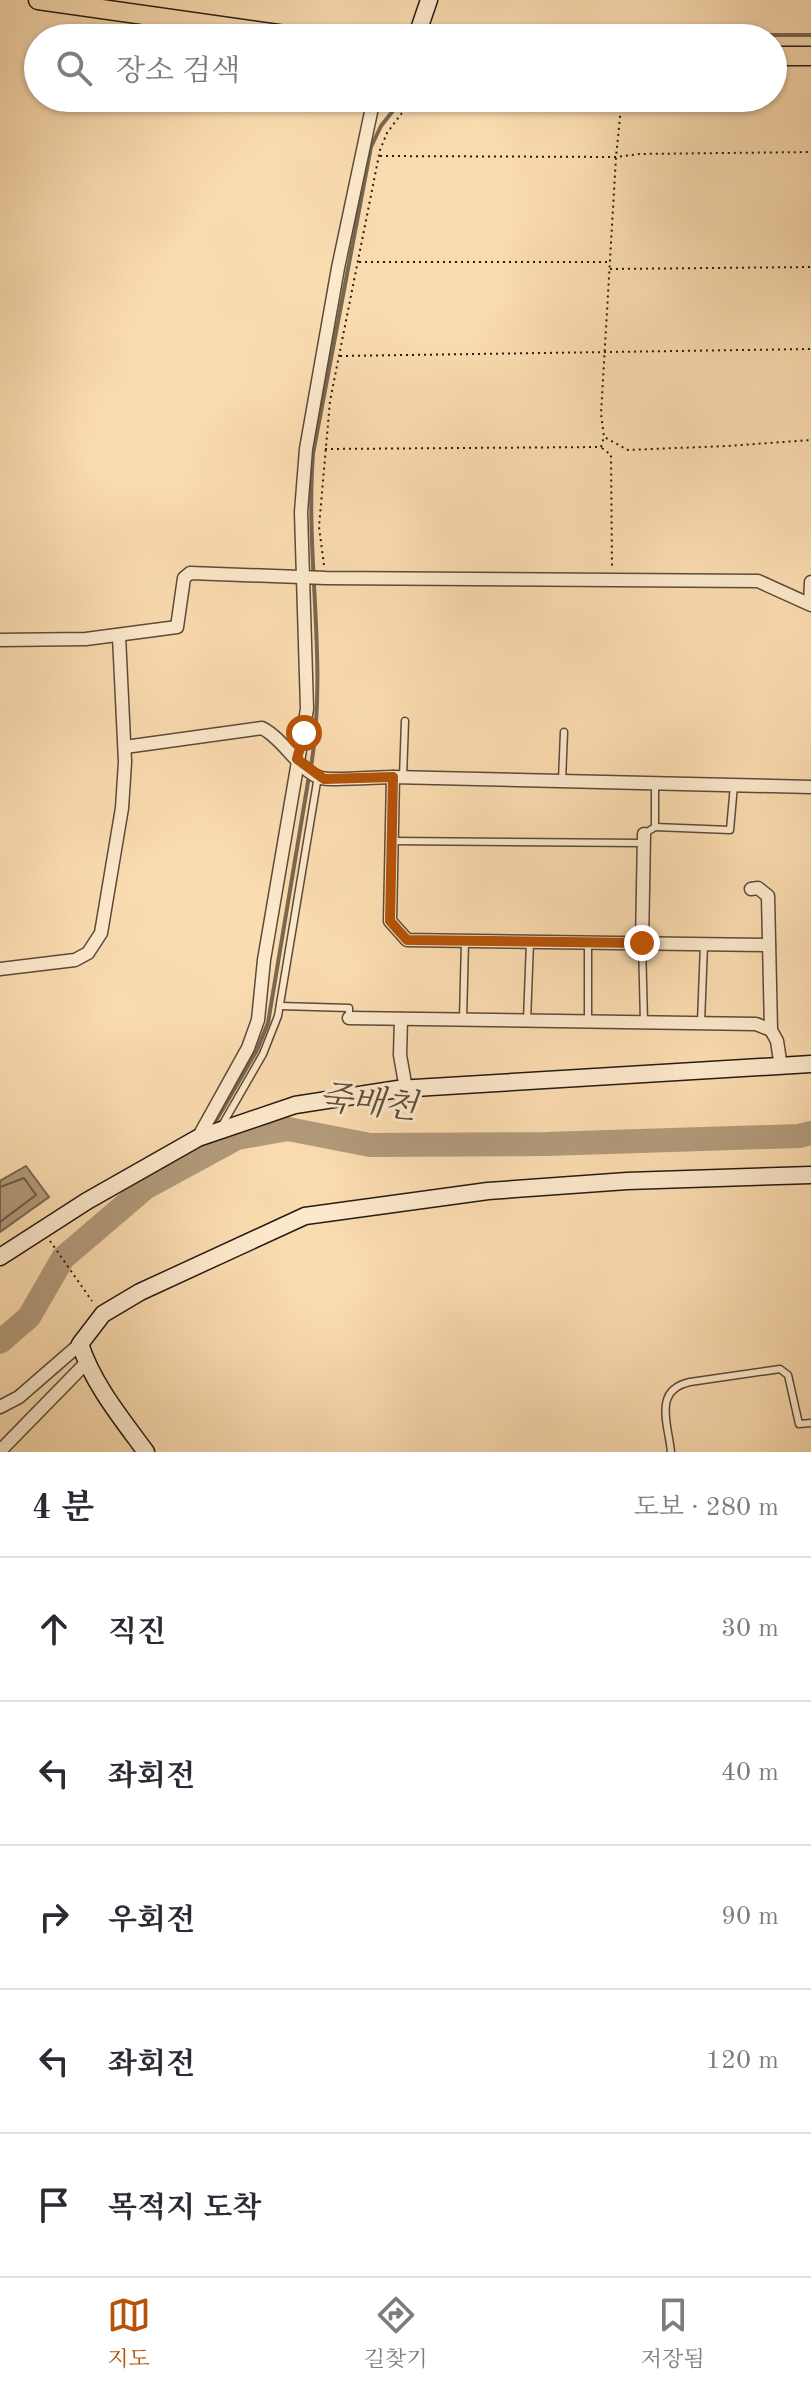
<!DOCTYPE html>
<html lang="ko">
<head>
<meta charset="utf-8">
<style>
	body { margin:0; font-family:"Old Standard TT","Noto Serif KR",serif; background:#f2f2f3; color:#2b2b33 }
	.stop { position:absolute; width:24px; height:24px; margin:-18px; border:6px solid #b45309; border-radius:50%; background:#fff }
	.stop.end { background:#b45309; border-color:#fff; box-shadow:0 2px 8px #0008 }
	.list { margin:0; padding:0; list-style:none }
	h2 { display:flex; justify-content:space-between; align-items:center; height:104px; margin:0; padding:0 32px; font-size:34px }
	h2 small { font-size:26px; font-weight:400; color:#7c7c81 }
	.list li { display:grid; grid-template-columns:52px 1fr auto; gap:24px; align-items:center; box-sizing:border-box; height:144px; padding:0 32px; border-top:2px solid #e1e1e2 }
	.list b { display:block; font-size:30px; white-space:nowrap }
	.list em { font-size:26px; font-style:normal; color:#7c7c81 }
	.icon { flex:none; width:44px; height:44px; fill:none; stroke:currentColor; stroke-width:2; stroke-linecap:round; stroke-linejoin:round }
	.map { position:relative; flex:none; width:811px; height:1452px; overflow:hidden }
	.search { position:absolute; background:#fff; box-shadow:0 2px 6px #0004; left:24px; right:24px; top:24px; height:88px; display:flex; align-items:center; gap:20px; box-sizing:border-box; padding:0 28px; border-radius:44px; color:#7c7c81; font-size:30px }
	.sheet { height:824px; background:#fff }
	nav { display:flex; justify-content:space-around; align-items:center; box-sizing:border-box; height:112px; border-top:2px solid #e1e1e2; background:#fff; font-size:22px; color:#7c7c81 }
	nav a { display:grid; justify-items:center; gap:4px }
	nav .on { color:#b45309 }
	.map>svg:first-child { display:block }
	.water { fill:#b29a7a; stroke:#7a6750; stroke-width:2 }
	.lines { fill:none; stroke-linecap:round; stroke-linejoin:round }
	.shore { stroke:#6c5a46; stroke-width:2 }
	.stream { stroke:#7a6750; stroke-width:4 }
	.river { stroke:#b29a7a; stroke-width:24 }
	.lane-casing { stroke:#5b4b39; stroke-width:9 }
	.street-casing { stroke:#5b4b39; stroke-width:15 }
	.secondary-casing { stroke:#261b12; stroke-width:19 }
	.primary-casing { stroke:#261b12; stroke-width:21 }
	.path { stroke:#261b12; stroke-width:2; stroke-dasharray:2 4; stroke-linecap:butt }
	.lane { stroke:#fce8cb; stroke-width:6 }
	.street { stroke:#fce8cb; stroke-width:12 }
	.secondary { stroke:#fce8cb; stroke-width:16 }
	.primary { stroke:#fadbaf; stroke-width:18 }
	.route { stroke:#b45309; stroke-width:10 }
	.labels { text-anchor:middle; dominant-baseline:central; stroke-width:6; stroke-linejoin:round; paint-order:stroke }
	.water-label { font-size:34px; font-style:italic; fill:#5e4e3c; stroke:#fce8cb }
</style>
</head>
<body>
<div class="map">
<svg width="811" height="1452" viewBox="0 0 811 1452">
	<rect width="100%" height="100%" fill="#fadbaf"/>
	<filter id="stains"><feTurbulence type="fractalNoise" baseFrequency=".0025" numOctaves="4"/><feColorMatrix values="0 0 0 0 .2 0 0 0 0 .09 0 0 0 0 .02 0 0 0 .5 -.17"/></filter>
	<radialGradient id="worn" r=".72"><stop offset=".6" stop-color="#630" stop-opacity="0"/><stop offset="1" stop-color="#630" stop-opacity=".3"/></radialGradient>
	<!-- water -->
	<path class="water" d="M26 1166 49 1197 0 1232V1181Z"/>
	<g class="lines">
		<!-- shore -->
		<path class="shore" d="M0 1187 24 1178 36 1195 0 1222"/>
		<!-- stream -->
		<g class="stream">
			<path d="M449 38 451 35H811"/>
			<path d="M311 767C328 663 305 559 313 454L371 147 381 126 403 98"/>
			<path d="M213 1126 257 1050 268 1023 309 776"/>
			<path d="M192 1163 204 1140"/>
		</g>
		<!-- river -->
		<path class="river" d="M0 1342 29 1317 63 1258 145 1188 237 1138 288 1129 370 1145 547 1144 799 1136 811 1133"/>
		<!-- lane casing -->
		<g class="lane-casing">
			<g id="lane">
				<path d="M403 778 405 721"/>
				<path d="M562 781 564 732"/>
				<path d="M655 827 730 830 734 785"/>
				<path d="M644 834 655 827V783"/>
				<path d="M393 841 643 843"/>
				<path d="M588 942V1022"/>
				<path d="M642 943 644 1022"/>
				<path d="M280 1006 349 1008V1018"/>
				<path d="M463 1020 465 941"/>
				<path d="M527 1021 530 942"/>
				<path d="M701 1023 704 944"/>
				<path d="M221 1127 263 1054 278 1016 318 776"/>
				<path d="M671 1452C668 1423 653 1390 690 1382L780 1369 788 1375 799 1424 811 1423"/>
			</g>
		</g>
		<!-- street casing -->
		<g class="street-casing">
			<g id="street">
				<path d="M810 604 811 582"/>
				<path d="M0 640 86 639 177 627 184 578 190 573 326 578 758 581 811 605"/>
				<path d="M125 747 262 728C284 739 299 771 321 778 331 781 379 777 393 777L811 787"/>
				<path d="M393 777 390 921 407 940 769 945"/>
				<path d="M751 889 758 888 768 896 771 1030 777 1041 781 1067"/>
				<path d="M642 943 644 834"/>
				<path d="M0 969 75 960 88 953 101 933 122 808 125 762 119 636"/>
				<path d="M349 1018 756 1024 771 1030"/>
				<path d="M401 1019 400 1055 406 1089"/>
				<path d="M198 1138 248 1048 258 1020 264 960 307 709 301 512 306 449 338 268 374 98"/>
				<path d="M0 1407 19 1397 80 1344"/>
				<path d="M0 1451 86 1363"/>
			</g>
		</g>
		<!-- secondary casing -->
		<g class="secondary-casing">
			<g id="secondary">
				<path d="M416 38 429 0"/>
				<path d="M0 1257 87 1201 198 1138 295 1105 398 1089 811 1064"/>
				<path d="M146 1452C121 1418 93 1384 80 1344L103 1314 140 1292 305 1216 488 1191 627 1181 811 1175"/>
			</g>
		</g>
		<!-- primary casing -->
		<g class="primary-casing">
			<g id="primary">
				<path d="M38 0 307 38"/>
				<path d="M773 56H811"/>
			</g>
		</g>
		<!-- path -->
		<g class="path">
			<path d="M622 98 616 157 601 414 604 437 628 450 727 446 811 440"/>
			<path d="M380 156 616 157 639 154 811 152"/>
			<path d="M359 262H608"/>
			<path d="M610 269 811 267"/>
			<path d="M340 356 811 349"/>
			<path d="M602 448 611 455 612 569"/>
			<path d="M325 449 601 447 604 437"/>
			<path d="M324 565 319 527 330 401 380 150 387 133 413 98"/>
			<path d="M50 1241 92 1301"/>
		</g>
		<!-- lane -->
		<use href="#lane" class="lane"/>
		<!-- street -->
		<use href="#street" class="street"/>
		<!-- secondary -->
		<use href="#secondary" class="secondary"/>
		<!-- primary -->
		<use href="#primary" class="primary"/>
	</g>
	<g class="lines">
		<!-- route -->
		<path class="route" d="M304 733 297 759 324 779 393 777 390 921 407 940 642 943"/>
	</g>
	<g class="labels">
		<!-- water labels -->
		<g class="water-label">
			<text transform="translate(368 1104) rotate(6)">죽배천</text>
		</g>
	</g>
	<rect width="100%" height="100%" filter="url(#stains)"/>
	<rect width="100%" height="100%" fill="url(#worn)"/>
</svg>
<div class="stop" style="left:304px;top:733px"></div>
<div class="stop end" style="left:642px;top:943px"></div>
<div class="search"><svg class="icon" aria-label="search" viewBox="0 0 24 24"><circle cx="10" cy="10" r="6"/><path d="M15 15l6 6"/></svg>장소 검색</div>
</div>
<section class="sheet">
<h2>4 분<small>도보 · 280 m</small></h2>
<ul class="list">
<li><svg class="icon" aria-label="ahead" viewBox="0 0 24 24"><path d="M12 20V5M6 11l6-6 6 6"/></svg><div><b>직진</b></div><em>30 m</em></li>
<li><svg class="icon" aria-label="left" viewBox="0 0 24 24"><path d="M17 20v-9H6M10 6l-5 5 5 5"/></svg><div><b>좌회전</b></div><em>40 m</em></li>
<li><svg class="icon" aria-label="right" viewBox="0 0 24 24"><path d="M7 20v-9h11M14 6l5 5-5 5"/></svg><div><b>우회전</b></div><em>90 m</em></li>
<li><svg class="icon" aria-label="left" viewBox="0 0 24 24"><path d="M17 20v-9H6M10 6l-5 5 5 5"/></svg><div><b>좌회전</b></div><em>120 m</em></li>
<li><svg class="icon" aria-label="arrive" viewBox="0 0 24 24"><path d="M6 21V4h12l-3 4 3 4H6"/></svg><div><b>목적지 도착</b></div></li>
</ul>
</section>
<nav>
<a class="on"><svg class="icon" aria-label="map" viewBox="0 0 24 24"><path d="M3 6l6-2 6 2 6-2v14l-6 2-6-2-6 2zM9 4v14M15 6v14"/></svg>지도</a>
<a><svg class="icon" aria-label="directions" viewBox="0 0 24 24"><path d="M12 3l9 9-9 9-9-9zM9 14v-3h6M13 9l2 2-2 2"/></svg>길찾기</a>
<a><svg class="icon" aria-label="saved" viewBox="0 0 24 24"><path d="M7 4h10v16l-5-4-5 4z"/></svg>저장됨</a>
</nav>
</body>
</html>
